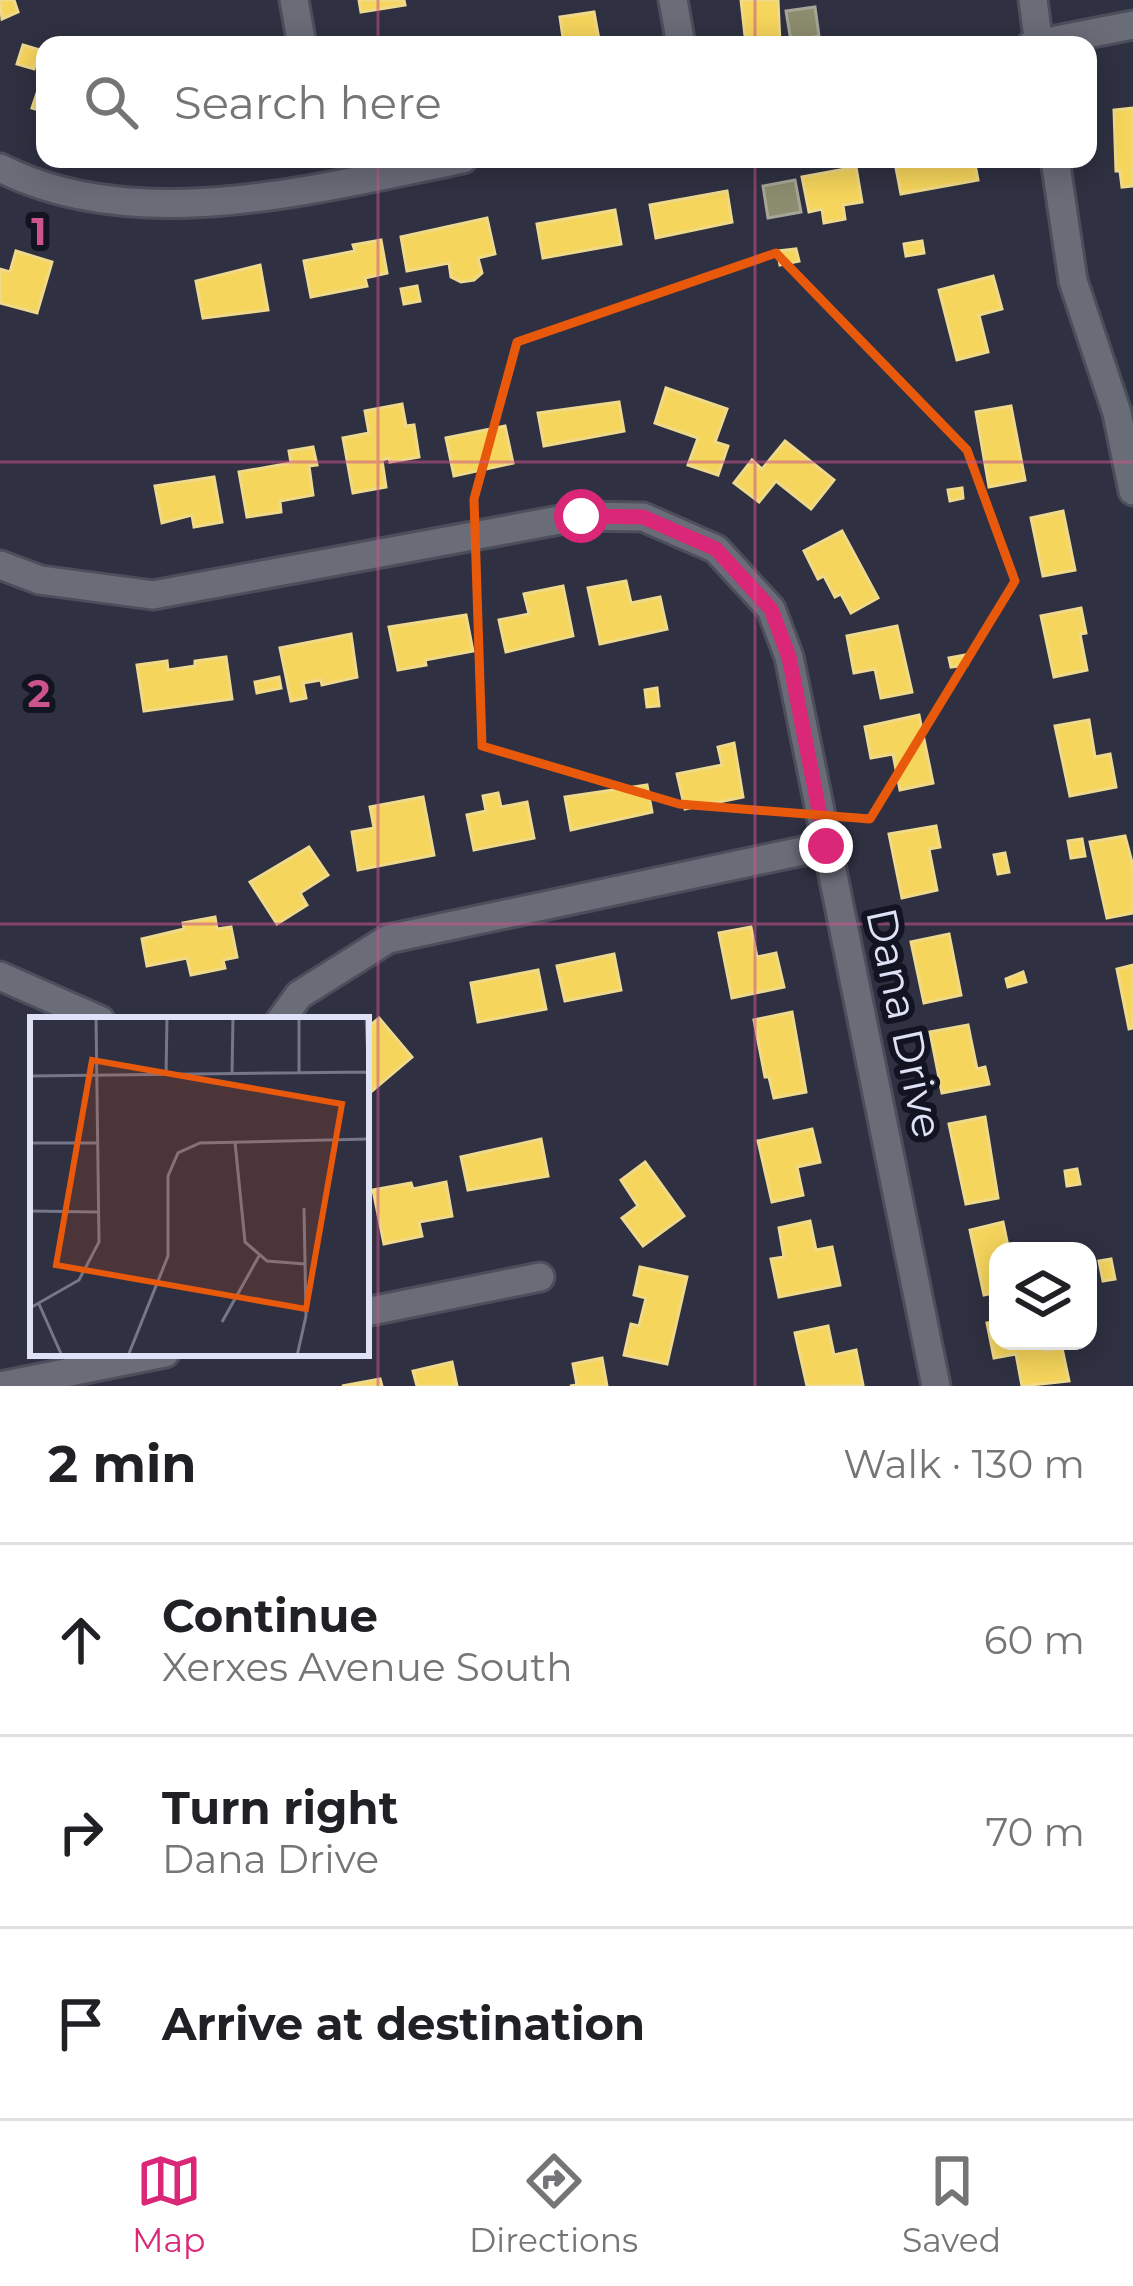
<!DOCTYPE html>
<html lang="en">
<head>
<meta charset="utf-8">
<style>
	body { margin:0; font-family:Montserrat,sans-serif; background:#f2f2f2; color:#202124 }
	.controls { position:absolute; right:36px; bottom:36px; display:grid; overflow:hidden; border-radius:24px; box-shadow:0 6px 30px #0003 }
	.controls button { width:108px; height:108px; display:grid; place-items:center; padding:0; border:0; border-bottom:3px solid #e0e0e0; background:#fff; color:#202124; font:60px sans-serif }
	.stop { position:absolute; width:36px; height:36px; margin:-27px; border:9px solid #db2777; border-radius:50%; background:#fff }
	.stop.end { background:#db2777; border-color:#fff; box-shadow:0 3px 12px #0008 }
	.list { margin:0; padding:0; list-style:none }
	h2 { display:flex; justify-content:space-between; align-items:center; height:156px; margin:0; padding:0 48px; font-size:51px }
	h2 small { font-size:39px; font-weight:400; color:#757577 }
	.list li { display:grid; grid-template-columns:78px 1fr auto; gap:36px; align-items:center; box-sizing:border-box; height:192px; padding:0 48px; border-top:3px solid #e0e0e0 }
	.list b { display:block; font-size:45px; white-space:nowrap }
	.list p { margin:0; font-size:39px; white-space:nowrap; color:#757577 }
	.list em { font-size:39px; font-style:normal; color:#757577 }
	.icon { flex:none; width:66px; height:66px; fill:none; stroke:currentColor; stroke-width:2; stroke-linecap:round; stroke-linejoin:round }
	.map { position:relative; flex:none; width:1133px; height:1386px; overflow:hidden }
	.search { position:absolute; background:#fff; box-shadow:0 6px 30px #0003; left:36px; right:36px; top:36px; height:132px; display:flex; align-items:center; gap:30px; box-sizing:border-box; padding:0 42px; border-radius:24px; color:#757577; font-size:45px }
	.sheet { height:732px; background:#fff }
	nav { display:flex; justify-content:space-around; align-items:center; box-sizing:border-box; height:168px; border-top:3px solid #e0e0e0; background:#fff; font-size:33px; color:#757577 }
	nav a { display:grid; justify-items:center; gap:6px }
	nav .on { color:#db2777 }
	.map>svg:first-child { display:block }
	.homes { fill:#f6d55c; stroke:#efd98a; stroke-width:3 }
	.industry { fill:#8c8c6e; stroke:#a5a697; stroke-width:3 }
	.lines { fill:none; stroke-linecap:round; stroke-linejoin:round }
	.minor-casing { stroke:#4c4e5c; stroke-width:33 }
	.minor { stroke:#6a6c78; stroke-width:27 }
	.route { stroke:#db2777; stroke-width:15 }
	.marked { fill:none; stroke:#e8590c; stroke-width:9; stroke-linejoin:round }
	.grid { fill:none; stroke:#cb558a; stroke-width:3; stroke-opacity:0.55 }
	.labels { text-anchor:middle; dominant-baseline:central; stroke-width:12; stroke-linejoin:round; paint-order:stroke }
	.street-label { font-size:42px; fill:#dfe2f6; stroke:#131421 }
	.inset-road { fill:none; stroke:#757789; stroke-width:3 }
	.view { fill:#e8590c; fill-opacity:0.15; stroke:#e8590c; stroke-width:6 }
	.inset-edge { fill:none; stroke:#dfe2f6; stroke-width:6 }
	.grid-label { font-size:39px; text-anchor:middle; font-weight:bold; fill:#cb558a; stroke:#131421; stroke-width:12; stroke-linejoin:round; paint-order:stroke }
</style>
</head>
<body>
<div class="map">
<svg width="1133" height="1386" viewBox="0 0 1133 1386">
	<rect width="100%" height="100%" fill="#2f3041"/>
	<!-- homes -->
	<g class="homes">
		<path d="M0 0H14L18 12 2 19Z"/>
		<path d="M359 0H404L405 5 361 12Z"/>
		<path d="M741 0H778L780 43 746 45Z"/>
		<path d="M594 12 600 45H564L560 17Z"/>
		<path d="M23 45 40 50 34 69 17 64Z"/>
		<path d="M44 72 45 73V112L32 108Z"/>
		<path d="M1133 108V186L1122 187 1120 171H1116L1114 110Z"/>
		<path d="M920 159H974L978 180 901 194 896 168 920 163Z"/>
		<path d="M856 167 862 202 843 205 845 219 824 223 822 209 809 212 802 177Z"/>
		<path d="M727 191 732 222 656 238 650 205Z"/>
		<path d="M615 210 621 244 543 258 537 224Z"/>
		<path d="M487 218 495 254 478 258 482 273 474 280 461 282 451 277 449 263 407 271 401 237Z"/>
		<path d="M381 240 387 273 365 278 367 286 311 297 304 261 355 251 353 245Z"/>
		<path d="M922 241 924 253 906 256 904 244Z"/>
		<path d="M796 249 799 261 780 265 777 251Z"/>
		<path d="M16 251 52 262 37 313 0 303V269L10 272Z"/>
		<path d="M260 265 268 310 203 318 196 281Z"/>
		<path d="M993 276 1002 309 979 315 988 352 957 360 939 290Z"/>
		<path d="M417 286 420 301 404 304 401 289Z"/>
		<path d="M666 388 727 409 715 442 728 446 718 475 688 465 698 438 655 423Z"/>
		<path d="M619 402 624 431 544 446 538 413Z"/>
		<path d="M402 404 406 426 414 425 419 457 390 462 389 458 382 460 386 487 353 493 343 438 369 433 365 411Z"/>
		<path d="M1011 406 1025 480 989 487 976 412Z"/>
		<path d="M505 426 513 463 454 476 446 438Z"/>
		<path d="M785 441 834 480 811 509 776 481 759 502 734 483 752 460 762 469Z"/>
		<path d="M313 447 317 465 309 466 313 495 280 501 281 512 247 517 239 472 291 463 289 451Z"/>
		<path d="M214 477 222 522 194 527 192 515 162 523 155 486Z"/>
		<path d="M962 488 963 498 950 501 948 490Z"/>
		<path d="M1063 511 1075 570 1043 576 1031 518Z"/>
		<path d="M842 531 878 598 851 613 841 594 835 597 824 576 818 579 804 551Z"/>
		<path d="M626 581 631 603 660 597 667 629 600 644 588 588Z"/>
		<path d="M563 586 573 636 506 652 499 620 529 614 524 594Z"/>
		<path d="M1081 608 1086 633 1080 634 1087 670 1054 677 1041 616Z"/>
		<path d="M466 615 473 651 425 660 426 665 398 670 389 627Z"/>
		<path d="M897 626 912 692 881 698 875 669 854 673 847 636Z"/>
		<path d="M351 634 357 677 322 685 321 680 303 683 306 698 291 701 280 648Z"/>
		<path d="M965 655 967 665 951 667 949 658Z"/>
		<path d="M226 657 232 699 144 711 137 665 167 661 168 670 195 666V661Z"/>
		<path d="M279 677 281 688 257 693 255 682Z"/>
		<path d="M657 688 659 706 647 707 645 690Z"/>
		<path d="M919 715 933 783 900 790 893 754 871 758 865 727Z"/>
		<path d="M1089 720 1095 757 1110 754 1116 787 1070 796 1055 726Z"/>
		<path d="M734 743 743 797 685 809 677 774 722 765 718 747Z"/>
		<path d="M647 785 652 812 571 830 565 797Z"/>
		<path d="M498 793 501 807 527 802 534 838 474 850 467 815 486 811 483 796Z"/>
		<path d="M423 797 434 855 358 870 352 832 374 828 370 807Z"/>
		<path d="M936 826 940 847 929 849 937 890 902 898 889 834Z"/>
		<path d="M1125 836 1133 866V913L1107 918 1090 842Z"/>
		<path d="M1082 839 1085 856 1071 858 1068 841Z"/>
		<path d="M309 847 328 875 300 893 307 905 277 924 250 882Z"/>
		<path d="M1005 853 1009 872 998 874 994 855Z"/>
		<path d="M215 917 217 929 231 927 237 957 223 960 225 968 191 975 187 958 147 966 142 939 184 929 183 923Z"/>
		<path d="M751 927 757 957 776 953 784 987 732 998 719 933Z"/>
		<path d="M949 934 961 995 924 1003 911 942Z"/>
		<path d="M614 954 621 990 565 1001 557 966Z"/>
		<path d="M1133 965V1028L1129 1029 1117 969Z"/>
		<path d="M538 970 546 1009 478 1022 471 983Z"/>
		<path d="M1023 972 1026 982 1008 987 1006 979Z"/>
		<path d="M792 1012 806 1092 774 1098 769 1077H765L754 1020Z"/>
		<path d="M379 1018 412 1057 366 1096V1029Z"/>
		<path d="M968 1025 977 1069 985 1067 989 1084 942 1093 930 1032Z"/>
		<path d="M985 1117 998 1198 966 1204 949 1124Z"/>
		<path d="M812 1129 820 1162 797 1167 803 1195 772 1202 758 1141Z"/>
		<path d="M541 1139 548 1176 468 1190 461 1157Z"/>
		<path d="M645 1162 684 1216 643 1246 622 1218 638 1206 621 1180Z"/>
		<path d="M1077 1169 1080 1184 1067 1186 1065 1171Z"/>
		<path d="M446 1182 452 1216 419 1222 422 1236 384 1244 373 1190 411 1183 413 1189Z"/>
		<path d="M810 1221 816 1250 832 1247 840 1285 779 1297 771 1259 784 1257 779 1228Z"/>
		<path d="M1003 1222 1009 1251H998V1292L984 1295 970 1230Z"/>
		<path d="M1111 1259 1115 1279 1103 1281 1099 1261Z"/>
		<path d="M640 1267 687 1277 667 1364 624 1355 631 1324 639 1326 646 1298 634 1295Z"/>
		<path d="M998 1321V1341H1043L1045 1351 1062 1348 1069 1381 1022 1386 1016 1354 994 1358 987 1323Z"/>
		<path d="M828 1326 834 1355 856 1350 863 1385 807 1386 795 1333Z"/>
		<path d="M602 1358 607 1386H570L577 1385 573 1364Z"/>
		<path d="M452 1362 457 1386H417L413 1371Z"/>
		<path d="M380 1379 382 1386H342Z"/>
	</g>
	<!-- industry -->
	<g class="industry">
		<path d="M815 7 819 36 791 41 786 11Z"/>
		<path d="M795 180 801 212 768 218 763 186Z"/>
	</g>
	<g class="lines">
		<!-- minor casing -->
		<g class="minor-casing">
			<g id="minor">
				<path d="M294 0 302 45"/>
				<path d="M673 0 681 45"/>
				<path d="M1033 0 1039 45"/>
				<path d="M1031 45 1133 25"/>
				<path d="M1055 159 1073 281 1117 413 1133 491"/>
				<path d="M0 168C139 238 318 188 463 159"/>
				<path d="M0 565 40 580 153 595 581 516 643 517 716 549 771 609 789 657 936 1386"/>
				<path d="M0 976 100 1020"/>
				<path d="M281 1020 299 995 388 939 826 846"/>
				<path d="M366 1312 540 1277"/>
				<path d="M0 1386 165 1353"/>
			</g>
		</g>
		<!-- minor -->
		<use href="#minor" class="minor"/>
	</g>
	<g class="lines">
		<!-- route -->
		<path class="route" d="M581 516 643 517 716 549 771 609 789 657 826 846"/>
	</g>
	<!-- marked area -->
	<path class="marked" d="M776 253 967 450 1015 581 870 819 679 804 482 746 474 499 517 342Z"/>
	<!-- grid -->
	<path class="grid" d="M378 0V45M755 0V45M378 159V1386M755 159V1386M0 462H1133M0 924H1133"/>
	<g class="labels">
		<!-- street labels -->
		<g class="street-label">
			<text transform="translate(905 1023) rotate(78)">Dana Drive</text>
		</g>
	</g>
	<!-- overview -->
	<g transform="translate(30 1017)">
		<rect width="339" height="339" fill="#2f3041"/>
		<path class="inset-road" d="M269 0V56M336 0 339 64M202 57 203 0M0 59 339 55M136 59 137 0M205 125 215 225 237 244 275 247M0 126H68M0 194 68 195M9 287 32 339M0 291 49 263 69 225 66 0M192 305 229 239M98 339 138 239V159L148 136 170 126 339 122M267 339 276 299 274 191"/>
		<path class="view" d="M62 43 312 87 276 292 26 248Z"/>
		<rect width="339" height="339" class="inset-edge"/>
	</g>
	<g class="grid-label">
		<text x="39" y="245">1</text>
		<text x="39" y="707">2</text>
	</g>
</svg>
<div class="controls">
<button><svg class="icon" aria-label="layers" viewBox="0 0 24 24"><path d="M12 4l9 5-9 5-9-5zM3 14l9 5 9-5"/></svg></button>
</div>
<div class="stop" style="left:581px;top:516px"></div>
<div class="stop end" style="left:826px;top:846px"></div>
<div class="search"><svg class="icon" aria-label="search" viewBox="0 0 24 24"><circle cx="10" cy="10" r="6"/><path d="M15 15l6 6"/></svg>Search here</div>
</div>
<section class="sheet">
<h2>2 min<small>Walk · 130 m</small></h2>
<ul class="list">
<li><svg class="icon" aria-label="ahead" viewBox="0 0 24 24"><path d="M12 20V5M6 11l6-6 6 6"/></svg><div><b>Continue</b><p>Xerxes Avenue South</p></div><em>60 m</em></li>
<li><svg class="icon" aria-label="right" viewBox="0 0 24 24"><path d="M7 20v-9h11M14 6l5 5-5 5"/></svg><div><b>Turn right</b><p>Dana Drive</p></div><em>70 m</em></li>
<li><svg class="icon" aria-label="arrive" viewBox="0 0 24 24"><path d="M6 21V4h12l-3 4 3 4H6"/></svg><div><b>Arrive at destination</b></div></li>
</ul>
</section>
<nav>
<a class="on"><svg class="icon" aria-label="map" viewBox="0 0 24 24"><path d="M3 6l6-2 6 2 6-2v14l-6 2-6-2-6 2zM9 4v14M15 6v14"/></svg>Map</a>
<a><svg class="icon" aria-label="directions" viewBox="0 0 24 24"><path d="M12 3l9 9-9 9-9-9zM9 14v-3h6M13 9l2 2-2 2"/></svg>Directions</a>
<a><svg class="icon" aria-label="saved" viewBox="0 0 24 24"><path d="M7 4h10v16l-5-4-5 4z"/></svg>Saved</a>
</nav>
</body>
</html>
